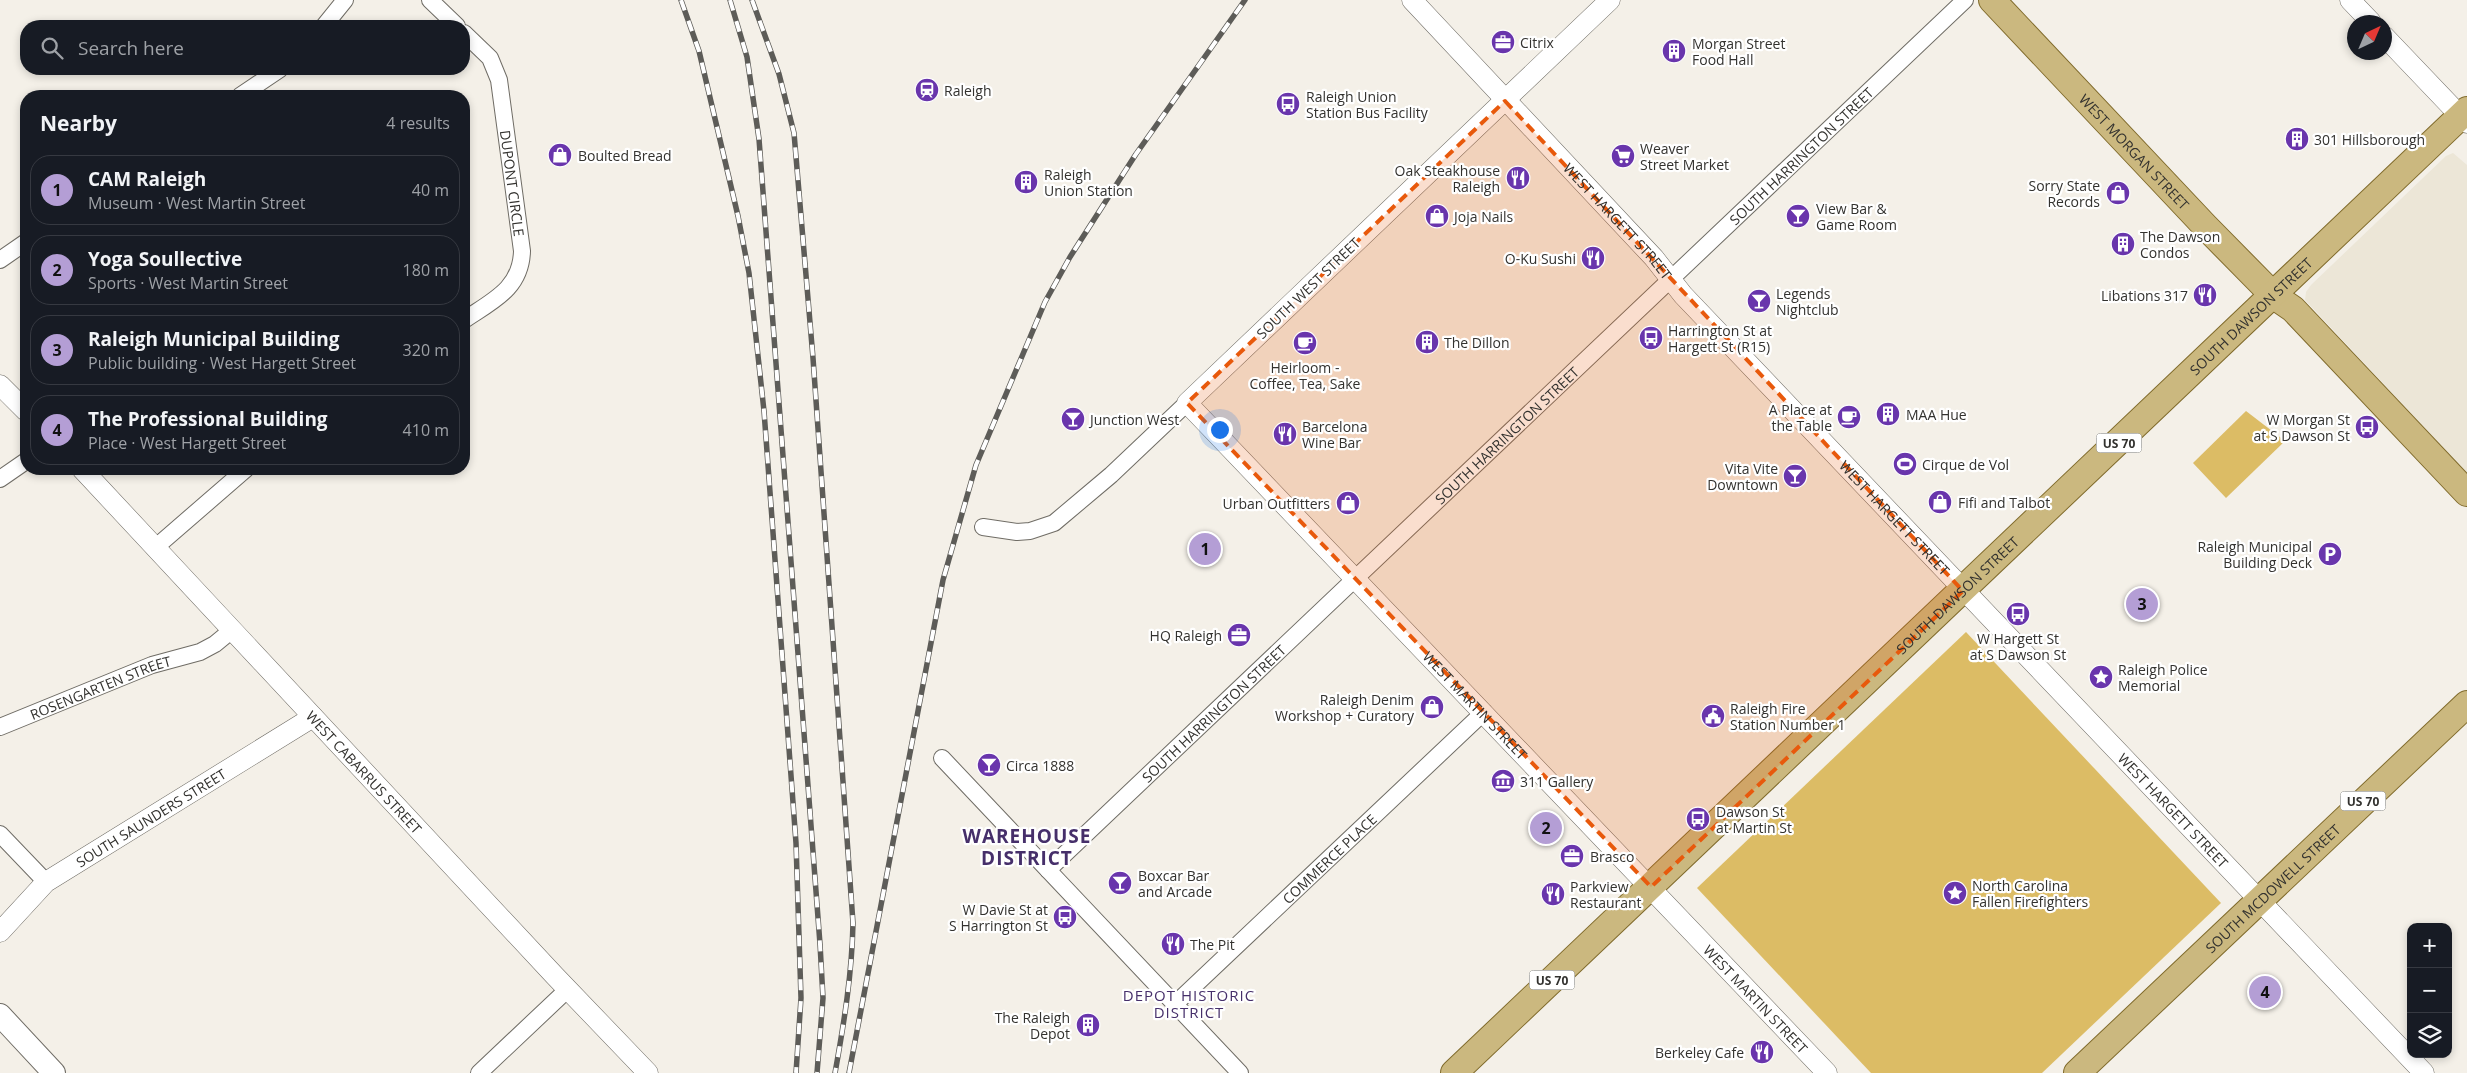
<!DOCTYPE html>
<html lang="en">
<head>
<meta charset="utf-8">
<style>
	body { margin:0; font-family:"Open Sans",sans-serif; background:#242831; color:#f1f3f6 }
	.controls { position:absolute; right:15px; bottom:15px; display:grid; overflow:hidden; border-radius:10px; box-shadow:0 2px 8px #0003 }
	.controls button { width:45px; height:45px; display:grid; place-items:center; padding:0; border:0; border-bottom:1px solid #363941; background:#171b24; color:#f1f3f6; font:25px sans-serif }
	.compass { position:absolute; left:2347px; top:15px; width:45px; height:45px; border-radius:50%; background:#171b24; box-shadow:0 2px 8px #0003; rotate:44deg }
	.you { position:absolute; left:1219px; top:429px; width:18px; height:18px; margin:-12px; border:4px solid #fff; border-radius:50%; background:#1a73e8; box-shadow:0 0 0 8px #1a73e833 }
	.badge { display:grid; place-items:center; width:32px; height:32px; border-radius:50%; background:#b49ed5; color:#111; font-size:16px; font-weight:700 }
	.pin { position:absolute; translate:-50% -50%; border:2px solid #fff; box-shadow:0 1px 5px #0006 }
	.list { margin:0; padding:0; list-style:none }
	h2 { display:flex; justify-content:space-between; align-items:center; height:65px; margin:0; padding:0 20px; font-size:21px }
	h2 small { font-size:16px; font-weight:400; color:#9ea1a6 }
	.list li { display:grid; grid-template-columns:32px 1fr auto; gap:15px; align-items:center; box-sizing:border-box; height:70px; margin:0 10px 10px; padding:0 10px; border:1px solid #363941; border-radius:20px }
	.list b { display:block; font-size:19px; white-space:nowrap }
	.list p { margin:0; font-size:16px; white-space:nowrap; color:#9ea1a6 }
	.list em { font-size:16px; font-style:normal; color:#9ea1a6 }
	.icon { flex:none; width:28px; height:28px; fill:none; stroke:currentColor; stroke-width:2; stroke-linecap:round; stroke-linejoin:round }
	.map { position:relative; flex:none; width:2467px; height:1073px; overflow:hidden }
	.search { position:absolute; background:#171b24; box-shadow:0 2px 8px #0003; left:20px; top:20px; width:450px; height:55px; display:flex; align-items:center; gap:12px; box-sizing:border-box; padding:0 18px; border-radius:20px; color:#9ea1a6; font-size:19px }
	.panel { position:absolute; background:#171b24; box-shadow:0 2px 8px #0003; left:20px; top:90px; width:450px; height:385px; border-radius:20px }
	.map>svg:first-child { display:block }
	.built { fill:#ece6d7 }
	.green { fill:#dcbc65 }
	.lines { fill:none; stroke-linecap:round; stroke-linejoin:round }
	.minor-casing { stroke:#6f6c65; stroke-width:18 }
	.tertiary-casing { stroke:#6f6c65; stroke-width:21 }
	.secondary-casing { stroke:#6f6c65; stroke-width:24 }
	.primary-casing { stroke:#806b2c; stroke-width:28 }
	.minor { stroke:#fff; stroke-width:16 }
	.tertiary { stroke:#fff; stroke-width:20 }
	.secondary { stroke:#fff; stroke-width:22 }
	.primary { stroke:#cbb87f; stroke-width:26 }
	.rail-casing { stroke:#5d5c58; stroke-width:5.5 }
	.rail { stroke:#fff; stroke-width:4; stroke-dasharray:11; stroke-linecap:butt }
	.marked { fill:#e8590c; fill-opacity:0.2; stroke:#e8590c; stroke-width:4; stroke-dasharray:10 6; stroke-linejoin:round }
	.labels { text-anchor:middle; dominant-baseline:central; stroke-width:4.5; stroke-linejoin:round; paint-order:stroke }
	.shield { fill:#fff; stroke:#70706d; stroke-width:1 }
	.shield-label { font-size:12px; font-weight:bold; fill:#33322f }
	.poi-label { font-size:14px; fill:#33322f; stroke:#fff; text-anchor:start }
	.street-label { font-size:14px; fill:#33322f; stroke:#fff }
	.neighbourhood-label { font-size:15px; letter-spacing:1px; fill:#462f6a; stroke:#fff }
	.district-label { font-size:19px; font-weight:bold; letter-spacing:1px; fill:#462f6a; stroke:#fff }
</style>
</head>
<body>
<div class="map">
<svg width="2467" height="1073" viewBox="0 0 2467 1073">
	<rect width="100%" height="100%" fill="#f4f0e8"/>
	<!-- built -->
	<path class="built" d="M2453 153 2467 165V473L2305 300 2306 292 2311 285 2446 156Z"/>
	<!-- green -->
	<g class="green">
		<path d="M2246 411 2285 441 2226 498 2193 463Z"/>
		<path d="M1966 632 2221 903 2042 1073H1871L1697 888Z"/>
	</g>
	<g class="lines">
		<!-- minor casing -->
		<g class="minor-casing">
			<g id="minor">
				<path d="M430 0 457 26"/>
				<path d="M324 26 345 0"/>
				<path id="s1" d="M464 33 490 58 499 80 522 251C521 289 492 301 464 320"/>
				<path d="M240 96 280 69"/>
				<path d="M0 260 26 242"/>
				<path d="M0 479 26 461"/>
				<path d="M983 527 1017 532 1030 531 1054 523 1111 475 1187 403"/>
				<path d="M156 547 246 469"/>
				<path id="s2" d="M0 727 152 665 200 652 215 644 232 630"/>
				<path d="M942 758 1240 1073"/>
				<path d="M0 834 46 882"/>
				<path id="s3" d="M1048 870 1965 0"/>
				<path id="s4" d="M1175 1004 1484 712"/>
				<path d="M479 1073 568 989"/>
			</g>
		</g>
		<!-- tertiary casing -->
		<g class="tertiary-casing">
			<g id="tertiary">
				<path id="s5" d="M1412 0 1654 258 1683 295 2424 1073"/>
				<path id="s6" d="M1610 0 1187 403 1827 1073"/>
				<path d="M2350 0 2371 22"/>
				<path d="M2384 36 2467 123"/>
				<path d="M0 385 26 411"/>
				<path id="s7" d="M82 469 554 975 648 1073"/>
				<path id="s8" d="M0 932 46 882 313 717"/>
			</g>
		</g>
		<!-- secondary casing -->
		<g class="secondary-casing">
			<path id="secondary" d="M0 1015 54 1073"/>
		</g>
		<!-- primary casing -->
		<g class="primary-casing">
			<g id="primary">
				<path id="s9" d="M1992 0 2206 227 2274 296 2293 309 2467 493"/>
				<path id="s10" d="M1454 1073 2467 110"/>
				<path id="s11" d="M2077 1073 2467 704"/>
			</g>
		</g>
		<!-- minor -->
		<use href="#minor" class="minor"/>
		<!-- tertiary -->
		<use href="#tertiary" class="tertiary"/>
		<!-- secondary -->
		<use href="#secondary" class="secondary"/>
		<!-- primary -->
		<use href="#primary" class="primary"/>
		<!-- rail casing -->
		<g class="rail-casing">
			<g id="rail">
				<path d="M681 0 699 51 738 216 749 273 764 411 796 843 801 998 796 1073"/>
				<path d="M730 0 747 57 759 139 820 944 823 998 817 1073"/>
				<path d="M752 0 779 74 794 133 813 358 853 923C852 974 844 1023 835 1073"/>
				<path d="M849 1073 943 580 976 465 1045 302 1070 257 1136 154 1245 0"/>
			</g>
		</g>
		<!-- rail -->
		<use href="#rail" class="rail"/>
	</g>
	<!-- marked area -->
	<path class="marked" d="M1505 101 1963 591 1651 887 1187 403Z"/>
	<!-- icons -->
	<defs>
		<g id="office-disc" transform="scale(1.25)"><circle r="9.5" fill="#6935ac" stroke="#fff"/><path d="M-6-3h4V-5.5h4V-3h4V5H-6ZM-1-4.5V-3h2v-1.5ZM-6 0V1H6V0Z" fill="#fff"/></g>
		<g id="building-disc" transform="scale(1.25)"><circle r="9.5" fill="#6935ac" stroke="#fff"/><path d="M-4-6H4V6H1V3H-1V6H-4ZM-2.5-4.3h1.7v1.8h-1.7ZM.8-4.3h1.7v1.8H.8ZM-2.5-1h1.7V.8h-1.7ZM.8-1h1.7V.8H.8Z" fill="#fff"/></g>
		<g id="station-disc" transform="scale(1.25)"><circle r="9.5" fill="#6935ac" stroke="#fff"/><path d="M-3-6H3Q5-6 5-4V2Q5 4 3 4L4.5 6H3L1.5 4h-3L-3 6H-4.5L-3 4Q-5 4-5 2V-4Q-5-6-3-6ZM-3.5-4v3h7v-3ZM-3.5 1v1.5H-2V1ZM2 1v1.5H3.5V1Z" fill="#fff"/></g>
		<g id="bus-disc" transform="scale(1.25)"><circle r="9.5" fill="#6935ac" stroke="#fff"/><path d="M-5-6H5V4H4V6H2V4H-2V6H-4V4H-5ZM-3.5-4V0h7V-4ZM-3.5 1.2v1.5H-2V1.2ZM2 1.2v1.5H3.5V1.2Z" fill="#fff"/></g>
		<g id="shop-disc" transform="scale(1.25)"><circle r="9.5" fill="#6935ac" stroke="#fff"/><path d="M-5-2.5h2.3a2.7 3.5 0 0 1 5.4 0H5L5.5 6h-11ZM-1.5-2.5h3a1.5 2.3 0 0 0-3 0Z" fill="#fff"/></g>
		<g id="supermarket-disc" transform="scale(1.25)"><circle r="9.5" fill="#6935ac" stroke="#fff"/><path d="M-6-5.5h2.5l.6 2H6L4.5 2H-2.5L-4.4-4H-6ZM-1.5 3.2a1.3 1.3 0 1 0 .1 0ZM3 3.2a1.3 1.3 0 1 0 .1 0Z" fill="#fff"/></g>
		<g id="restaurant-disc" transform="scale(1.25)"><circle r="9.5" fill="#6935ac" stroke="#fff"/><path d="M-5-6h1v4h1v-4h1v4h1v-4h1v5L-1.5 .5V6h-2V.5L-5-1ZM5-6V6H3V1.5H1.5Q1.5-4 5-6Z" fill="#fff"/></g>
		<g id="bar-disc" transform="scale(1.25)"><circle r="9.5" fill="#6935ac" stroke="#fff"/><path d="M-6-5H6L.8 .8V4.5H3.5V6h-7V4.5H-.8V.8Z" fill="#fff"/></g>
		<g id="cafe-disc" transform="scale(1.25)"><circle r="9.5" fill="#6935ac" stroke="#fff"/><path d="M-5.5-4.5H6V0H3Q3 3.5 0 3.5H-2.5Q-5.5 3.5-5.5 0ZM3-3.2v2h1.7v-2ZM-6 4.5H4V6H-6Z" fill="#fff"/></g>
		<g id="stadium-disc" transform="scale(1.25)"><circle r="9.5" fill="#6935ac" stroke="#fff"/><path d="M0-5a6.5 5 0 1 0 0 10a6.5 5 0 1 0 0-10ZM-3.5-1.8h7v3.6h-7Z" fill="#fff"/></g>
		<g id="parking-disc" transform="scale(1.25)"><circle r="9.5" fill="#6935ac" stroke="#fff"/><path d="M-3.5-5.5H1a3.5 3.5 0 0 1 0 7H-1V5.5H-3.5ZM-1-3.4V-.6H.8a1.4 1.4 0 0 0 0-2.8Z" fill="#fff"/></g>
		<g id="sight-disc" transform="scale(1.25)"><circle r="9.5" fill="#6935ac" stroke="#fff"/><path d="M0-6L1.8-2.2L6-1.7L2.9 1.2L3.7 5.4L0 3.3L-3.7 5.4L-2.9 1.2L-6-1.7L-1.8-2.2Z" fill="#fff"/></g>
		<g id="civic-disc" transform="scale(1.25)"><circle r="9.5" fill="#6935ac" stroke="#fff"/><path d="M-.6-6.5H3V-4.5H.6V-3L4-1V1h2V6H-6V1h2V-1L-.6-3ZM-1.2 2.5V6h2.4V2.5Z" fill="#fff"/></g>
		<g id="museum-disc" transform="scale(1.25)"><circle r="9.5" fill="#6935ac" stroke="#fff"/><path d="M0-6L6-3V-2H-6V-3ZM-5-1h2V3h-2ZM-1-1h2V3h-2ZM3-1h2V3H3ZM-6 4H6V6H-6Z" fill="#fff"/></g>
	</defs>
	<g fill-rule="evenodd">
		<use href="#office-disc" x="1503" y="42"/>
		<use href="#building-disc" x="1674" y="51"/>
		<use href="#station-disc" x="927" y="90"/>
		<use href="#bus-disc" x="1288" y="104"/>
		<use href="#building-disc" x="2297" y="139"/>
		<use href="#shop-disc" x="560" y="155"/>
		<use href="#supermarket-disc" x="1623" y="156"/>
		<use href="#restaurant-disc" x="1518" y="178"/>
		<use href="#building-disc" x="1026" y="182"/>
		<use href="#shop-disc" x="2118" y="193"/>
		<use href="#shop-disc" x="1437" y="216"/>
		<use href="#bar-disc" x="1798" y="216"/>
		<use href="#building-disc" x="2123" y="244"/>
		<use href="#restaurant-disc" x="1593" y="258"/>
		<use href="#restaurant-disc" x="2205" y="295"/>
		<use href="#bar-disc" x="1759" y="301"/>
		<use href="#bus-disc" x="1651" y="338"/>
		<use href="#building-disc" x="1427" y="342"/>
		<use href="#cafe-disc" x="1305" y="343"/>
		<use href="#building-disc" x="1888" y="414"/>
		<use href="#cafe-disc" x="1849" y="417"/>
		<use href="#bar-disc" x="1073" y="419"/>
		<use href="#bus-disc" x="2367" y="427"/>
		<use href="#restaurant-disc" x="1285" y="434"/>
		<use href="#stadium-disc" x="1905" y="464"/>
		<use href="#bar-disc" x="1795" y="476"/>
		<use href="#shop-disc" x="1940" y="502"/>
		<use href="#shop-disc" x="1348" y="503"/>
		<use href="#parking-disc" x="2330" y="554"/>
		<use href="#bus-disc" x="2018" y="614"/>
		<use href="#office-disc" x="1239" y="635"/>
		<use href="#sight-disc" x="2101" y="677"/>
		<use href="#shop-disc" x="1432" y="707"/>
		<use href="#civic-disc" x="1713" y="716"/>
		<use href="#bar-disc" x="989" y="765"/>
		<use href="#museum-disc" x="1503" y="781"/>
		<use href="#bus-disc" x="1698" y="819"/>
		<use href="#office-disc" x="1572" y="856"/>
		<use href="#bar-disc" x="1120" y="883"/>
		<use href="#sight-disc" x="1955" y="893"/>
		<use href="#restaurant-disc" x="1553" y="894"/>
		<use href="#bus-disc" x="1065" y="917"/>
		<use href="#restaurant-disc" x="1173" y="944"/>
		<use href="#building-disc" x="1088" y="1025"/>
		<use href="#restaurant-disc" x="1762" y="1052"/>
	</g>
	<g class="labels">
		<!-- shield labels -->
		<g class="shield">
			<rect x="2096.5" y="433.5" width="45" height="19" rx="4"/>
			<rect x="2340.5" y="791.5" width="45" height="19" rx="4"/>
			<rect x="1529.5" y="970.5" width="45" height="19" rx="4"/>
		</g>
		<g class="shield-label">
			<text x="2119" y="443">US 70</text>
			<text x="2363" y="801">US 70</text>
			<text x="1552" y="980">US 70</text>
		</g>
		<!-- poi labels -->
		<g class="poi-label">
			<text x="1520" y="42">Citrix</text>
			<text x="1692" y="43">Morgan Street<tspan x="1692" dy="16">Food Hall</tspan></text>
			<text x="944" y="90">Raleigh</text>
			<text x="1306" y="96">Raleigh Union<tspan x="1306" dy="16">Station Bus Facility</tspan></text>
			<text x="2314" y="139">301 Hillsborough</text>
			<text x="1640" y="148">Weaver<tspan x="1640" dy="16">Street Market</tspan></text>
			<text x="578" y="155">Boulted Bread</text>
			<text x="1500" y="170" text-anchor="end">Oak Steakhouse<tspan x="1500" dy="16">Raleigh</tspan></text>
			<text x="1044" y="174">Raleigh<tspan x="1044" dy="16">Union Station</tspan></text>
			<text x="2100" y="185" text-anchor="end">Sorry State<tspan x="2100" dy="16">Records</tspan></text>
			<text x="1816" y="208">View Bar &amp;<tspan x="1816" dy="16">Game Room</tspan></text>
			<text x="1454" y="216">Joja Nails</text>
			<text x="2140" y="236">The Dawson<tspan x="2140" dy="16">Condos</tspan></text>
			<text x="1576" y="258" text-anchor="end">O-Ku Sushi</text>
			<text x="1776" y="293">Legends<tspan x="1776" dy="16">Nightclub</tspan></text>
			<text x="2188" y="295" text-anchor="end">Libations 317</text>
			<text x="1668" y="330">Harrington St at<tspan x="1668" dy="16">Hargett St (R15)</tspan></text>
			<text x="1444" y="342">The Dillon</text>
			<text x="1305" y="367" text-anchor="middle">Heirloom -<tspan x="1305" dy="16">Coffee, Tea, Sake</tspan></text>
			<text x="1832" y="409" text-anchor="end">A Place at<tspan x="1832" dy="16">the Table</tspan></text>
			<text x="1906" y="414">MAA Hue</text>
			<text x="1090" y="419">Junction West</text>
			<text x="2350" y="419" text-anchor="end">W Morgan St<tspan x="2350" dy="16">at S Dawson St</tspan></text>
			<text x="1302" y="426">Barcelona<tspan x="1302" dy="16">Wine Bar</tspan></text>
			<text x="1922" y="464">Cirque de Vol</text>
			<text x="1778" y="468" text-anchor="end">Vita Vite<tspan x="1778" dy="16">Downtown</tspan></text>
			<text x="1958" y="502">Fifi and Talbot</text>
			<text x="1330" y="503" text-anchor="end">Urban Outfitters</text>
			<text x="2312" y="546" text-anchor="end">Raleigh Municipal<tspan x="2312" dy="16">Building Deck</tspan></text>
			<text x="1222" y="635" text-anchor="end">HQ Raleigh</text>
			<text x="2018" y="638" text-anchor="middle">W Hargett St<tspan x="2018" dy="16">at S Dawson St</tspan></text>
			<text x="2118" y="669">Raleigh Police<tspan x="2118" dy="16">Memorial</tspan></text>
			<text x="1414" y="699" text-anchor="end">Raleigh Denim<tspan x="1414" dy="16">Workshop + Curatory</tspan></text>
			<text x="1730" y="708">Raleigh Fire<tspan x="1730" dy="16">Station Number 1</tspan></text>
			<text x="1006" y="765">Circa 1888</text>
			<text x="1520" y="781">311 Gallery</text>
			<text x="1716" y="811">Dawson St<tspan x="1716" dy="16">at Martin St</tspan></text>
			<text x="1590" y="856">Brasco</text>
			<text x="1138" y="875">Boxcar Bar<tspan x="1138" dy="16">and Arcade</tspan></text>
			<text x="1972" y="885">North Carolina<tspan x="1972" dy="16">Fallen Firefighters</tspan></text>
			<text x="1570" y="886">Parkview<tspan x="1570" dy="16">Restaurant</tspan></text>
			<text x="1048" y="909" text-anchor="end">W Davie St at<tspan x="1048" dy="16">S Harrington St</tspan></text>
			<text x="1190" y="944">The Pit</text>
			<text x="1070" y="1017" text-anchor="end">The Raleigh<tspan x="1070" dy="16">Depot</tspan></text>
			<text x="1744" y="1052" text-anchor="end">Berkeley Cafe</text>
		</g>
		<!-- street labels -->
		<g class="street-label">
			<text stroke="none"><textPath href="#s9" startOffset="208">WEST MORGAN STREET</textPath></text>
			<text stroke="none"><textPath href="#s3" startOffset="1038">SOUTH HARRINGTON STREET</textPath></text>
			<text stroke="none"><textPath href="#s1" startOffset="164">DUPONT CIRCLE</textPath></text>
			<text stroke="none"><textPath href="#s5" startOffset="302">WEST HARGETT STREET</textPath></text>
			<text transform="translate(1308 288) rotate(-44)">SOUTH WEST STREET</text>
			<text stroke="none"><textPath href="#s10" startOffset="1099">SOUTH DAWSON STREET</textPath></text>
			<text stroke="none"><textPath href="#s3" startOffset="632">SOUTH HARRINGTON STREET</textPath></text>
			<text stroke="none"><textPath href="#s5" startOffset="708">WEST HARGETT STREET</textPath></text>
			<text stroke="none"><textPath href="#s10" startOffset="694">SOUTH DAWSON STREET</textPath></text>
			<text stroke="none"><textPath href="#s2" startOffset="108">ROSENGARTEN STREET</textPath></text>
			<text stroke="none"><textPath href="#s6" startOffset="1002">WEST MARTIN STREET</textPath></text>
			<text stroke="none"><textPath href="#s3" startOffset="228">SOUTH HARRINGTON STREET</textPath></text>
			<text stroke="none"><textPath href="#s7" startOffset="414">WEST CABARRUS STREET</textPath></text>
			<text stroke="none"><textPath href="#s5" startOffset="1112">WEST HARGETT STREET</textPath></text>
			<text stroke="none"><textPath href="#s8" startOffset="191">SOUTH SAUNDERS STREET</textPath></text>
			<text stroke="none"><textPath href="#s4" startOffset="212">COMMERCE PLACE</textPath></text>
			<text stroke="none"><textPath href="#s11" startOffset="269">SOUTH MCDOWELL STREET</textPath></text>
			<text stroke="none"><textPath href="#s6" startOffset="1408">WEST MARTIN STREET</textPath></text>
		</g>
		<!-- neighbourhood labels -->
		<g class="neighbourhood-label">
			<text x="1189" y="995">DEPOT HISTORIC<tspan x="1189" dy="17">DISTRICT</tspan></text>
		</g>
		<!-- district labels -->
		<g class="district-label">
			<text x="1027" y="836">WAREHOUSE<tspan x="1027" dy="22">DISTRICT</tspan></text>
		</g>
	</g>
</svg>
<div class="controls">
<button>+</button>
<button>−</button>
<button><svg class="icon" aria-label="layers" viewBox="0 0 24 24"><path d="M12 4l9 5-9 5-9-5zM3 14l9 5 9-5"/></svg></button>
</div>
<svg class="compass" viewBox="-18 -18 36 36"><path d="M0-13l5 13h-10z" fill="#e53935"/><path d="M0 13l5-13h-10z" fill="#9ea1a6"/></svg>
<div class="you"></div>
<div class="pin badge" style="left:1205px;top:549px">1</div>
<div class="pin badge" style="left:1546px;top:828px">2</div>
<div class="pin badge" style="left:2142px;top:604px">3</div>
<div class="pin badge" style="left:2265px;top:992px">4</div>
<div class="search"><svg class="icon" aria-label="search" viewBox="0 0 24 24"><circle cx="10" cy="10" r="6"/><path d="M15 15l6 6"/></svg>Search here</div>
<section class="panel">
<h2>Nearby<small>4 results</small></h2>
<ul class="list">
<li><span class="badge">1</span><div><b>CAM Raleigh</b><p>Museum · West Martin Street</p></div><em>40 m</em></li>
<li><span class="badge">2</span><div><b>Yoga Soullective</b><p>Sports · West Martin Street</p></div><em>180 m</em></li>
<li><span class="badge">3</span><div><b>Raleigh Municipal Building</b><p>Public building · West Hargett Street</p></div><em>320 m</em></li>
<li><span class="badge">4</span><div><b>The Professional Building</b><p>Place · West Hargett Street</p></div><em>410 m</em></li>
</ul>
</section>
</div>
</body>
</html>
